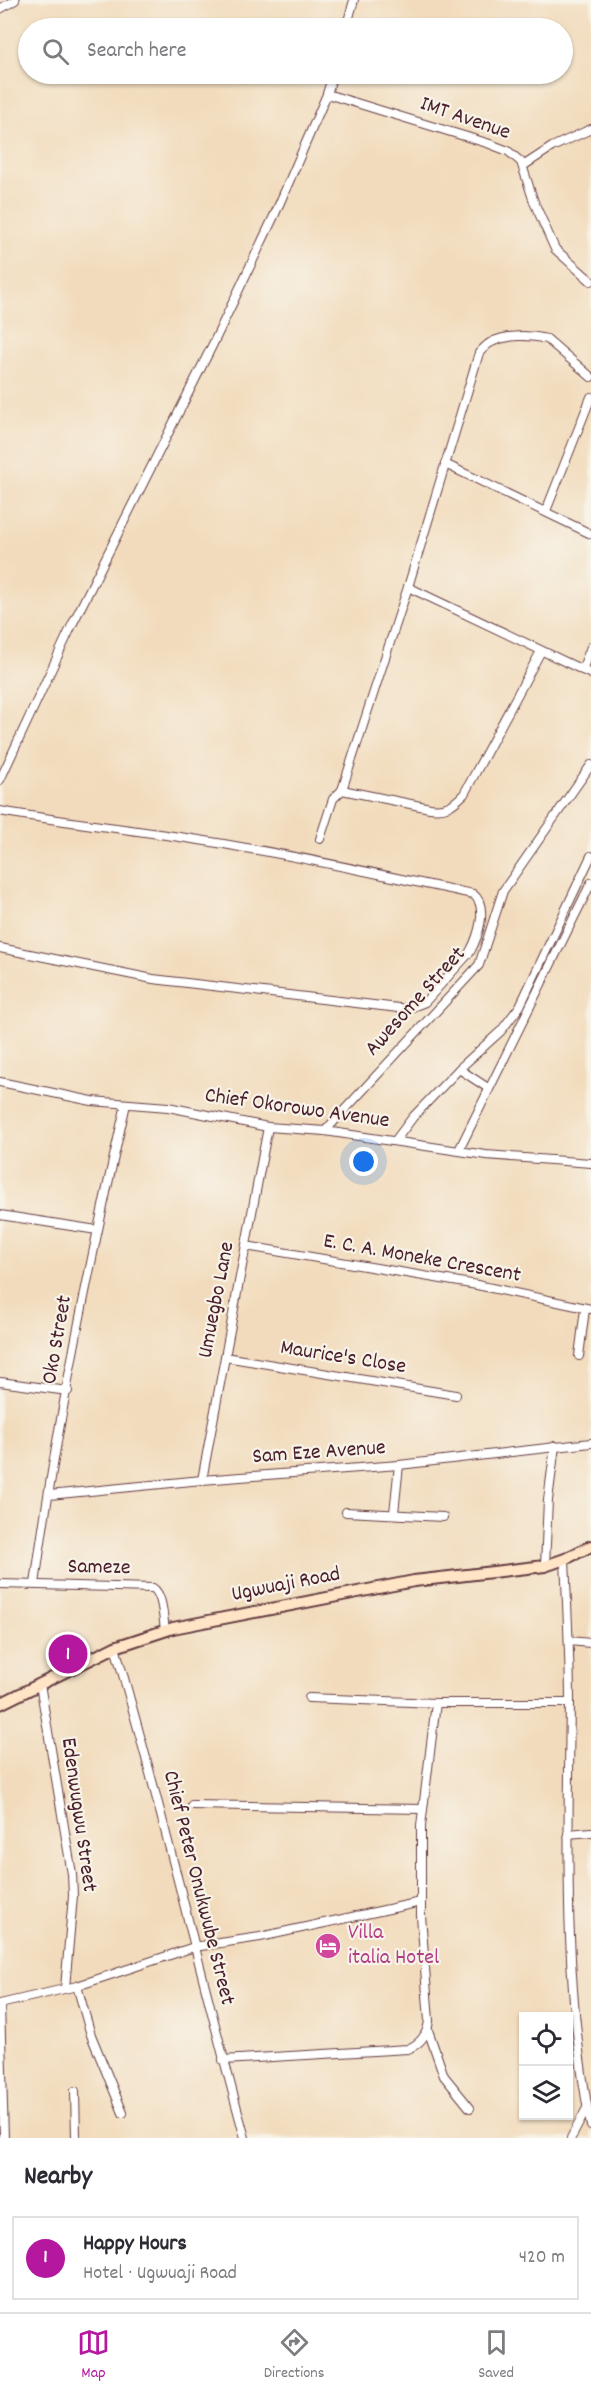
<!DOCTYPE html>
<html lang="en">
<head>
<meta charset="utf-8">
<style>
	body { margin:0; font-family:Dekko,sans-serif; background:#f2f2f3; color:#2b2b33 }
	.controls { position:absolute; right:18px; bottom:18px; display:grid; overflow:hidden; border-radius:0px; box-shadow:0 2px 4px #0004 }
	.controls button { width:54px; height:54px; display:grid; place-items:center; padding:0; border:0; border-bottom:2px solid #e1e1e2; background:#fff; color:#2b2b33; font:30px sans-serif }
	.you { position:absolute; left:364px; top:1162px; width:21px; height:21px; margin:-15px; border:4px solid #fff; border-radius:50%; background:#1a73e8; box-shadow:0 0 0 9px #1a73e833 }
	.badge { display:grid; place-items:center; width:39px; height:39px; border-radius:50%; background:#b5179e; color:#fff; font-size:20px; font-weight:700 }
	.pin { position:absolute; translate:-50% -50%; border:3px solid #fff; box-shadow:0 2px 6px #0006 }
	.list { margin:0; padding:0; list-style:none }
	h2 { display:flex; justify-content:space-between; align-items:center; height:78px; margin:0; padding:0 24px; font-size:26px }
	h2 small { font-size:20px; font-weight:400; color:#7c7c81 }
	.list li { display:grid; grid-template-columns:39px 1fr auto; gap:18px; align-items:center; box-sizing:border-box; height:84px; margin:0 12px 12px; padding:0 12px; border:2px solid #e1e1e2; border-radius:0px }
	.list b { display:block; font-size:22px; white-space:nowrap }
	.list p { margin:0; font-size:20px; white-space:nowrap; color:#7c7c81 }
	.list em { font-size:20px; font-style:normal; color:#7c7c81 }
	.icon { flex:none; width:33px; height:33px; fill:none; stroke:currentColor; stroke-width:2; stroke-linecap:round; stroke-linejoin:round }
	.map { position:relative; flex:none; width:591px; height:2138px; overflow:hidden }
	.search { position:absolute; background:#fff; box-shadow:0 2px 4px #0004; left:18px; right:18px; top:18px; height:66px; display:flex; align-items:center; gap:15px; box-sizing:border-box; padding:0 21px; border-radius:33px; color:#7c7c81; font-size:22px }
	.sheet { height:174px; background:#fff }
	nav { display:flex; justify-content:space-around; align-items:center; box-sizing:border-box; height:84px; border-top:2px solid #e1e1e2; background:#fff; font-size:16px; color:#7c7c81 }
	nav a { display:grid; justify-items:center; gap:3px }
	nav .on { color:#b5179e }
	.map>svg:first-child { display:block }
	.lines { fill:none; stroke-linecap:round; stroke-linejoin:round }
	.minor-casing { stroke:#633b41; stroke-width:10 }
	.secondary-casing { stroke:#633b41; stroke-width:14 }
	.minor { stroke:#fff; stroke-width:8 }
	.secondary { stroke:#ffe4c6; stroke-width:10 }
	.labels { text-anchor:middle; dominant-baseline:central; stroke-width:4.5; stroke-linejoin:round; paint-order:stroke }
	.street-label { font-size:22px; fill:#4a1f2b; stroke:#f7f3e8 }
	.hotel-label { font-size:22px; fill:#b23c85; stroke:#f7f3e8; text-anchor:start }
</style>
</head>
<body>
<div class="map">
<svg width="591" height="2138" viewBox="0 0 591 2138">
	<rect width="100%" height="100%" fill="#f7f3e8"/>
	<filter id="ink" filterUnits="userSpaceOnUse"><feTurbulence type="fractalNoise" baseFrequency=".0167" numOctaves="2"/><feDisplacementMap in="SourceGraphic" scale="12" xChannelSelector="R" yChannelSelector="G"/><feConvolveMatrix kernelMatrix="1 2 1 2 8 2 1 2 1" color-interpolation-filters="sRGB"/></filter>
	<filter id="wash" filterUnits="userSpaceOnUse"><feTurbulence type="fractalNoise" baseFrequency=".008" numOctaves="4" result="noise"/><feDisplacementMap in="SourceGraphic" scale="24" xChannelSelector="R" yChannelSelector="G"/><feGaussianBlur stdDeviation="1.35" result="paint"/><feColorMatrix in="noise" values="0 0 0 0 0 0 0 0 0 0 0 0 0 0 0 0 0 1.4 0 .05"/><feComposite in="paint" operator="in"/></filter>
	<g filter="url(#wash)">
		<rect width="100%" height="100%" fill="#f2dbbc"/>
	</g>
	<g filter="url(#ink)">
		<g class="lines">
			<!-- minor casing -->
			<g class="minor-casing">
				<g id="minor">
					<path d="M0 9 15 0"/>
					<path d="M346 28 354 0"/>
					<path d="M327 94 490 144 508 151 521 162 534 202 555 249 591 281"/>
					<path d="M523 166 552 147 591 129"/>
					<path d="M445 464 591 534"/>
					<path d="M546 511 591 397"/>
					<path d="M408 587 591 674"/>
					<path d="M582 670 591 647"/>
					<path d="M0 780 73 623 213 344 275 214 327 94 333 74"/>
					<path d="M342 790 430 808C446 810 452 806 464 794L541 651"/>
					<path d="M0 811C80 825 160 832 240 847 318 860 395 878 473 894 489 906 478 937 470 952L425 1002 407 1009 153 979 0 948"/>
					<path d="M320 839 333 799 342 790 408 587 479 353C482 350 486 345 490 343 505 334 531 335 547 339L591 377"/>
					<path d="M459 1069 488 1088"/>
					<path d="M0 1082 92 1101 168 1107 268 1127 325 1131 486 1155 591 1163"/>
					<path d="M325 1131 479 965 503 891 591 765"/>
					<path d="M395 1141 413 1117 459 1069 501 1031 520 1006 591 856"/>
					<path d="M459 1150 591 883"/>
					<path d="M0 1215 97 1230"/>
					<path d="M246 1246 477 1285 591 1309"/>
					<path d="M579 1356 585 1309"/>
					<path d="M225 1357 456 1395"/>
					<path d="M0 1382 68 1391"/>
					<path d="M202 1480 268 1127"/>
					<path d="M49 1495 202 1480 399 1465 591 1443"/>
					<path d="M346 1512 443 1517"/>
					<path d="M394 1513 399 1465"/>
					<path d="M565 1559C567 1607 570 1656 570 1704 568 1846 563 1986 591 2126"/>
					<path d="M545 1566 548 1500 555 1446"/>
					<path d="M0 1584 153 1588C163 1595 163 1617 165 1630"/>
					<path d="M35 1584C57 1423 89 1263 126 1104"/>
					<path d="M569 1641 591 1643"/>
					<path d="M115 1647C163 1810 200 1975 245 2138"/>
					<path d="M40 1684 72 1874 73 1896 65 1988"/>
					<path d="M309 1698 436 1703H570"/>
					<path d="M192 1805 422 1809"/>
					<path d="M568 1834 591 1832"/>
					<path d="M77 1986 91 2035 123 2113"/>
					<path d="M0 2004 77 1986 194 1947 260 1937 421 1902"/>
					<path d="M0 2004 4 2138"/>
					<path d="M428 2030 444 2076 470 2108"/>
					<path d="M223 2060 408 2049C421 2043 427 2035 429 2021L421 1915V1826L436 1703"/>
					<path d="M75 2091 76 2138"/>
					<path d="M571 2138 587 2108"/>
				</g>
			</g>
			<!-- secondary casing -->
			<g class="secondary-casing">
				<path id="secondary" d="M0 1704 115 1647 173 1628 414 1581 545 1566 565 1559 591 1546"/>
			</g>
			<!-- minor -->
			<use href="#minor" class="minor"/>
			<!-- secondary -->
			<use href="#secondary" class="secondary"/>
		</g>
	</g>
	<!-- icons -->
	<defs>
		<g id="hotel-disc" transform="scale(1.35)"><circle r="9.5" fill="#d1479c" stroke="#f7f3e8"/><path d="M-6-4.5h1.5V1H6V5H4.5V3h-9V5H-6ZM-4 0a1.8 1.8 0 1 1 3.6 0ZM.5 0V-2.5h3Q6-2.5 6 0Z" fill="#fff"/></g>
	</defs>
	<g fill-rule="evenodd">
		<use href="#hotel-disc" x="328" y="1946"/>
	</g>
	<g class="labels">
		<!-- street labels -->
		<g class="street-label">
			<text transform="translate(465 119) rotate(19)">IMT Avenue</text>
			<text transform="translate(416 1002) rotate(-48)">Awesome Street</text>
			<text transform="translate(297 1109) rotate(8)">Chief Okorowo Avenue</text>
			<text transform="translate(422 1259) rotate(10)">E. C. A. Moneke Crescent</text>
			<text transform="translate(217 1300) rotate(-79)">Umuegbo Lane</text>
			<text transform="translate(58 1340) rotate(-80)">Oko Street</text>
			<text transform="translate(343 1358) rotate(9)">Maurice's Close</text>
			<text transform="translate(319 1453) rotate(-4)">Sam Eze Avenue</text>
			<text transform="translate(99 1568) rotate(1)">Sameze</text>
			<text transform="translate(286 1585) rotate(-11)">Ugwuaji Road</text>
			<text transform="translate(78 1815) rotate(82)">Edenwugwu Street</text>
			<text transform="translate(198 1888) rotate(76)">Chief Peter Onukwube Street</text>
		</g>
		<!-- hotel labels -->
		<g class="hotel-label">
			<text x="348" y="1933">Villa<tspan x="348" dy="25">italia Hotel</tspan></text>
		</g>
	</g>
</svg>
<div class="controls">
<button><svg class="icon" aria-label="locate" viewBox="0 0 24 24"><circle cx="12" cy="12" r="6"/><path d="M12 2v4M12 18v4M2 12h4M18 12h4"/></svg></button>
<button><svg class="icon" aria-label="layers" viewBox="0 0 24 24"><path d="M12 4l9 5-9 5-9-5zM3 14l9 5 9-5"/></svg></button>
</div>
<div class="you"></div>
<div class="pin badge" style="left:68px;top:1654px">1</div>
<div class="search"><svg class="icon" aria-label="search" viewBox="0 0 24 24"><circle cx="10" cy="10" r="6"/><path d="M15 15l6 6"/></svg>Search here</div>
</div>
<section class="sheet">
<h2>Nearby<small></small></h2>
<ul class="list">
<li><span class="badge">1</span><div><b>Happy Hours</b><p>Hotel · Ugwuaji Road</p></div><em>420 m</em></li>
</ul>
</section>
<nav>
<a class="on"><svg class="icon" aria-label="map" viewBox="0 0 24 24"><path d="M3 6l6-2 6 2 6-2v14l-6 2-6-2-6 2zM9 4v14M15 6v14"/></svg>Map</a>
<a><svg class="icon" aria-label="directions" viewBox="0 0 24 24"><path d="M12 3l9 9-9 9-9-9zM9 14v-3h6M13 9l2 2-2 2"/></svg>Directions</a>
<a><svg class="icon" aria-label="saved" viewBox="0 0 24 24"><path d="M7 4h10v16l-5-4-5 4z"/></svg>Saved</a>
</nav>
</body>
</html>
